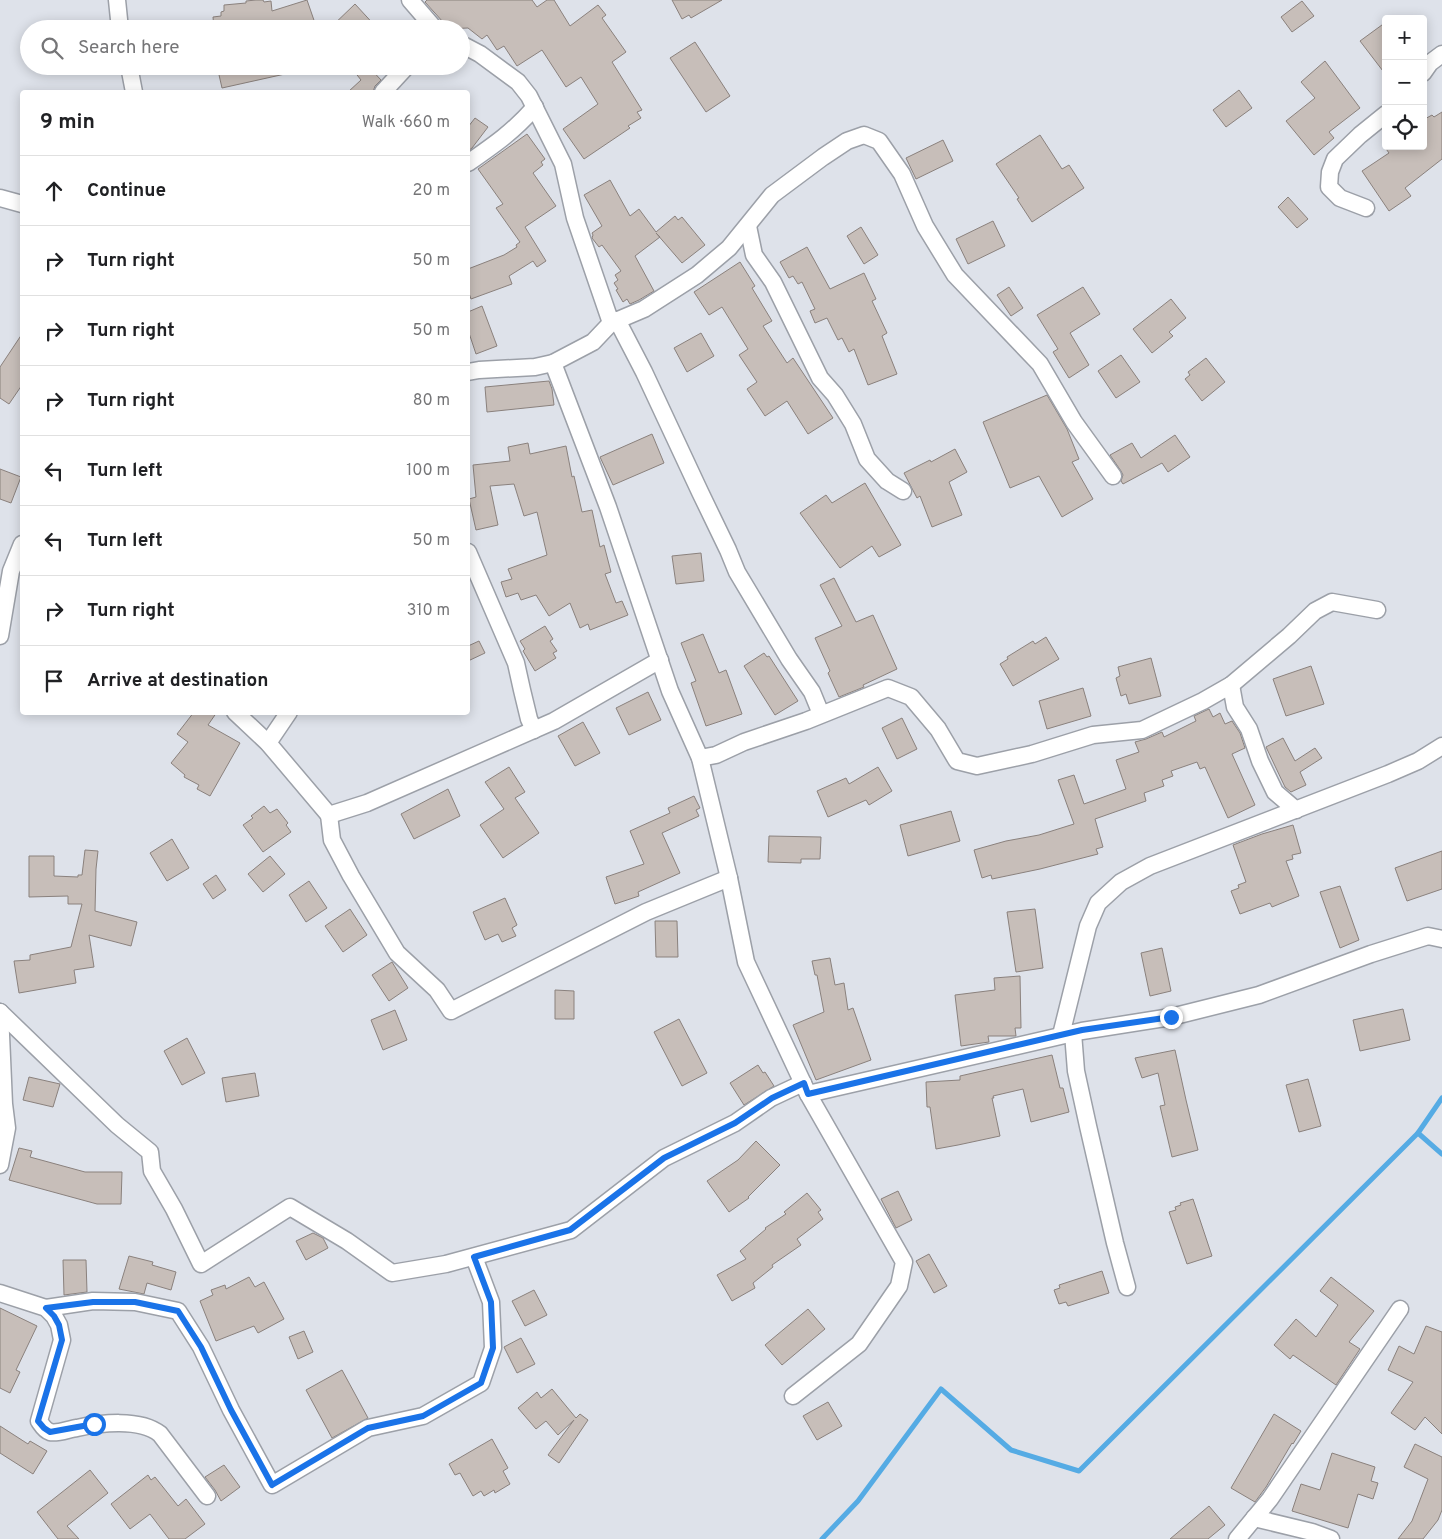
<!DOCTYPE html>
<html lang="en">
<head>
<meta charset="utf-8">
<style>
	body { margin:0; font-family:Overpass,sans-serif; background:#f6f6f6; color:#202124 }
	.controls { position:absolute; right:15px; top:15px; display:grid; overflow:hidden; border-radius:5px; box-shadow:0 2px 12px #0003 }
	.controls button { width:45px; height:45px; display:grid; place-items:center; padding:0; border:0; border-bottom:1px solid #e0e0e0; background:#fff; color:#202124; font:25px sans-serif }
	.stop { position:absolute; width:15px; height:15px; margin:-11px; border:4px solid #1a73e8; border-radius:50%; background:#fff }
	.stop.end { background:#1a73e8; border-color:#fff; box-shadow:0 1px 5px #0008 }
	.list { margin:0; padding:0; list-style:none }
	h2 { display:flex; justify-content:space-between; align-items:center; height:65px; margin:0; padding:0 20px; font-size:21px }
	h2 small { font-size:16px; font-weight:400; color:#757577 }
	.list li { display:grid; grid-template-columns:32px 1fr auto; gap:15px; align-items:center; box-sizing:border-box; height:70px; padding:0 20px; border-top:1px solid #e0e0e0 }
	.list b { display:block; font-size:19px; white-space:nowrap }
	.list em { font-size:16px; font-style:normal; color:#757577 }
	.icon { flex:none; width:28px; height:28px; fill:none; stroke:currentColor; stroke-width:2; stroke-linecap:round; stroke-linejoin:round }
	.map { position:relative; flex:none; width:1442px; height:1539px; overflow:hidden }
	.search { position:absolute; background:#fff; box-shadow:0 2px 12px #0003; left:20px; top:20px; width:450px; height:55px; display:flex; align-items:center; gap:12px; box-sizing:border-box; padding:0 18px; border-radius:28px; color:#757577; font-size:19px }
	.panel { position:absolute; background:#fff; box-shadow:0 2px 12px #0003; left:20px; top:90px; width:450px; height:625px; border-radius:5px }
	.map>svg:first-child { display:block }
	.lines { fill:none; stroke-linecap:round; stroke-linejoin:round }
	.stream { stroke:#55abe4; stroke-width:5 }
	.building { fill:#c7beb9; stroke:#8a817d }
	.minor-casing { stroke:#9ca0a8; stroke-width:19 }
	.minor { stroke:#fff; stroke-width:16 }
	.route { stroke:#1a73e8; stroke-width:6 }
</style>
</head>
<body>
<div class="map">
<svg width="1442" height="1539" viewBox="0 0 1442 1539">
	<rect width="100%" height="100%" fill="#dee2ea"/>
	<g class="lines">
		<!-- stream -->
		<g class="stream">
			<path d="M1418 1133 1442 1154"/>
			<path d="M822 1539 858 1501 941 1389 1011 1450 1079 1471 1418 1133 1442 1098"/>
		</g>
	</g>
	<!-- building -->
	<g class="building">
		<path d="M256 0H263L264 2 271 1 272 11 307 0 317 29H214L213 17 221 16V12L224 11V5L246 3V1Z"/>
		<path d="M427 0H532L537 7 547 0H554L570 26 598 5 606 15 602 18 626 52 612 62 642 110 637 112 641 118 628 126 630 128 584 159 563 129 598 104 581 77 566 87 542 50 517 66 504 46 497 50 487 35 482 39 468 28 445 29 443 22 425 2Z"/>
		<path d="M672 0H722L691 18 689 15 682 19Z"/>
		<path d="M1302 1 1314 16 1292 32 1281 17Z"/>
		<path d="M355 4 378 29H329Z"/>
		<path d="M1386 22V75L1360 41Z"/>
		<path d="M695 42 730 96 706 112 670 58Z"/>
		<path d="M1325 61 1360 108 1329 132 1334 138 1314 155 1286 121 1315 98 1301 82Z"/>
		<path d="M217 66H294V72L222 88Z"/>
		<path d="M350 66H368L381 80 375 86 373 92H348L361 80Z"/>
		<path d="M1239 90 1252 108 1226 127 1213 110Z"/>
		<path d="M1442 112V159L1405 188 1411 196 1389 211 1362 171 1389 153 1384 146H1423V120L1432 115 1434 117Z"/>
		<path d="M475 118 488 127 472 148 468 151V127Z"/>
		<path d="M527 134 545 159 541 162 543 165 533 173 556 206 525 227 546 261 537 267 533 261 509 276 512 284 471 299 468 290V269L504 255 517 247 516 245 520 242 496 208 503 204 478 169Z"/>
		<path d="M1040 135 1062 169 1069 165 1084 188 1032 222 1017 199 1019 198 996 164Z"/>
		<path d="M943 140 953 161 916 179 906 158Z"/>
		<path d="M610 180 630 216 639 209 656 232 675 216 678 220 682 217 705 245 682 263 656 233 660 237 635 256 654 291 639 300 630 304 627 299 623 302 616 290 618 289 614 283 618 280 615 275 621 271 602 245 599 247 592 238 593 235 592 233 602 226 584 195Z"/>
		<path d="M1288 197 1308 219 1297 228 1278 207Z"/>
		<path d="M993 221 1005 246 968 264 956 239Z"/>
		<path d="M861 227 878 255 864 264 847 236Z"/>
		<path d="M807 247 830 289 864 273 876 299 872 301 887 333 882 336 897 374 868 385 854 349 849 352 842 338 838 340 827 318 815 323 810 311 815 309 802 282 798 284 793 276 789 278 780 262Z"/>
		<path d="M740 262 755 286 752 288 772 321 763 326 787 363 793 358 833 418 808 434 787 401 765 416 747 389 757 382 739 355 748 349 722 307 709 315 694 292Z"/>
		<path d="M1009 287 1023 308 1011 316 997 295Z"/>
		<path d="M1083 287 1100 314 1070 333 1089 365 1069 378 1053 352 1058 349 1037 315Z"/>
		<path d="M1171 299 1186 318 1169 332 1173 336 1152 353 1133 329Z"/>
		<path d="M482 306 497 346 476 354 468 330V312Z"/>
		<path d="M701 333 714 356 687 372 674 348Z"/>
		<path d="M22 334V385L9 404 0 398V367Z"/>
		<path d="M1121 355 1140 382 1116 398 1098 371Z"/>
		<path d="M1206 358 1225 382 1202 401 1185 379 1190 375 1188 372Z"/>
		<path d="M549 381 552 389 554 405 487 412 485 387Z"/>
		<path d="M1047 395 1067 429 1079 459 1072 462 1093 499 1062 517 1039 476 1010 488 983 422Z"/>
		<path d="M652 434 664 463 613 485 600 457Z"/>
		<path d="M1175 435 1190 457 1168 472 1162 463 1123 484 1121 481 1123 475 1121 471 1110 455 1132 443 1141 458Z"/>
		<path d="M528 443 530 454 566 446 572 477 574 476 582 512 592 510 600 547 604 545 611 572 605 574 616 603 622 601 628 615 590 630 588 624 580 628 570 603 549 616 536 595 521 600 518 593 506 597 501 582 512 579 508 569 547 555 537 512 524 516 514 484 490 486 498 525 476 530 469 499 476 497 473 465 510 461 508 447Z"/>
		<path d="M955 449 967 472 949 482 962 515 932 527 920 496 917 498 904 473 930 460 931 462Z"/>
		<path d="M0 469 21 477 11 503 0 499Z"/>
		<path d="M865 483 901 545 879 557 872 546 840 568 800 513 826 495 832 503Z"/>
		<path d="M701 553 704 581 676 584 672 556Z"/>
		<path d="M834 578 856 622 873 615 897 669 863 685 864 687 839 697 828 673 830 671 815 638 842 626 820 585Z"/>
		<path d="M545 626 553 639 550 641 557 651 553 653 556 658 535 671 523 651 525 649 520 641Z"/>
		<path d="M703 634 719 673 726 670 742 714 706 726 691 683 696 681 681 643Z"/>
		<path d="M1046 637 1059 659 1013 686 1000 664 1008 659 1007 657 1033 641 1035 644Z"/>
		<path d="M479 641 485 653 468 661V646Z"/>
		<path d="M764 653 767 657 769 656 798 701 775 715 744 666Z"/>
		<path d="M1151 658 1161 696 1129 704 1126 694 1121 696 1116 678 1120 676 1118 667Z"/>
		<path d="M1311 666 1324 704 1286 716 1273 679Z"/>
		<path d="M1083 688 1091 716 1047 729 1039 701Z"/>
		<path d="M648 692 661 720 629 735 616 708Z"/>
		<path d="M1209 709 1213 717 1220 713 1225 724 1232 721 1240 733 1245 748 1232 754 1255 805 1228 818 1205 767 1200 769 1197 762 1171 771 1173 776 1162 780 1164 786 1144 793 1146 801 1095 819 1103 847 1096 849 1098 854 1040 869 992 879 991 875 982 878 974 850 1006 841 1039 835 1074 824 1058 780 1074 775 1084 804 1126 789 1116 760 1139 752 1135 742 1146 739 1162 732 1164 737 1196 721 1194 716Z"/>
		<path d="M194 712H217L208 725 240 743 210 796 197 789 199 785 184 777 185 775 171 763 188 742 177 734Z"/>
		<path d="M902 718 917 749 897 759 882 728Z"/>
		<path d="M583 722 600 753 575 766 558 736Z"/>
		<path d="M1283 738 1295 761 1315 748 1322 758 1300 772 1306 785 1291 792 1285 787 1266 747Z"/>
		<path d="M509 767 525 792 515 798 539 833 503 858 480 825 504 809 485 782Z"/>
		<path d="M878 767 892 791 869 805 866 800 828 817 817 791 846 778 849 784Z"/>
		<path d="M448 789 460 816 414 839 401 814Z"/>
		<path d="M694 796 700 808 696 810 699 816 662 833 680 873 638 892 639 896 615 904 606 877 644 864 630 831 670 813 668 808Z"/>
		<path d="M264 806 270 813 277 809 288 823 286 825 291 832 263 852 243 825 253 818 251 816Z"/>
		<path d="M951 811 960 841 908 856 900 825Z"/>
		<path d="M1293 825 1301 853 1292 855 1293 859 1286 861 1299 896 1272 907 1270 903 1240 914 1231 891 1239 888 1238 885 1246 882 1233 845 1262 834Z"/>
		<path d="M769 836 821 837 820 859H801V863L768 862Z"/>
		<path d="M172 839 189 868 167 881 150 853Z"/>
		<path d="M85 850 98 851 96 869 95 911 137 922 131 946 89 935 94 967 74 970 76 983 19 993 14 961 30 960V955L71 947 82 904H68V896L29 897V856H54V876L78 877V875H82Z"/>
		<path d="M1442 851V889L1407 901 1395 868Z"/>
		<path d="M270 856 285 874 263 892 248 874Z"/>
		<path d="M216 875 226 890 213 899 203 884Z"/>
		<path d="M309 881 327 908 306 922 289 895Z"/>
		<path d="M1340 886 1359 940 1340 948 1320 892Z"/>
		<path d="M505 898 517 925 512 928 516 936 502 942 498 934 485 940 473 912Z"/>
		<path d="M350 909 367 935 343 952 325 926Z"/>
		<path d="M1035 909 1043 968 1016 972 1007 912Z"/>
		<path d="M655 921H677L678 957H656Z"/>
		<path d="M1162 948 1171 991 1150 996 1141 953Z"/>
		<path d="M830 958 835 985 844 983 848 1010 853 1008 871 1060 816 1080 793 1025 824 1012 817 975H815L812 961Z"/>
		<path d="M392 962 408 988 389 1001 372 975Z"/>
		<path d="M1020 976 1021 1028H1015L1016 1036H988L989 1042 961 1046 955 995 995 990 994 978Z"/>
		<path d="M555 990 574 991V1019H555Z"/>
		<path d="M1403 1009 1410 1040 1360 1051 1353 1020Z"/>
		<path d="M395 1010 407 1040 383 1050 371 1020Z"/>
		<path d="M679 1019 707 1073 682 1086 654 1032Z"/>
		<path d="M187 1038 205 1073 182 1085 164 1051Z"/>
		<path d="M1175 1050 1186 1100 1198 1150 1172 1157 1160 1106 1165 1105 1158 1073 1142 1078 1135 1058Z"/>
		<path d="M1052 1055 1060 1088H1063L1069 1112 1031 1122 1023 1089 993 1096 994 1098H992L1000 1136 958 1145 936 1149 930 1107H927L926 1082 960 1080V1076Z"/>
		<path d="M758 1065 763 1073 765 1072 774 1086 744 1105 730 1083Z"/>
		<path d="M255 1073 259 1096 226 1102 222 1078Z"/>
		<path d="M29 1077 60 1084 53 1107 23 1100Z"/>
		<path d="M1308 1079 1321 1126 1299 1132 1286 1085Z"/>
		<path d="M756 1141 780 1165 748 1197 749 1198 729 1212 707 1181 738 1160Z"/>
		<path d="M19 1148 32 1151 30 1157 85 1172H122L121 1204H97L9 1180Z"/>
		<path d="M898 1191 912 1220 896 1228 881 1199Z"/>
		<path d="M807 1193 821 1210 818 1212 823 1219 797 1239 801 1245 772 1265 773 1267 753 1283 755 1288 732 1301 717 1275 746 1259 740 1251 766 1229 765 1228 786 1214 784 1212Z"/>
		<path d="M1193 1199 1212 1256 1187 1264 1169 1212 1176 1210 1175 1207 1181 1205 1180 1203Z"/>
		<path d="M313 1233 323 1238 328 1248 306 1260 296 1241Z"/>
		<path d="M929 1254 947 1286 934 1293 916 1261Z"/>
		<path d="M129 1256 153 1262 152 1265 176 1272 171 1290 147 1283 144 1294 119 1289Z"/>
		<path d="M63 1260H86L87 1292 64 1295Z"/>
		<path d="M1102 1271 1109 1293 1068 1306 1066 1302 1059 1304 1054 1290 1060 1288 1059 1285Z"/>
		<path d="M249 1277 255 1287 264 1282 284 1319 258 1333 254 1326 216 1341 200 1301 213 1295 211 1290 225 1285 226 1289Z"/>
		<path d="M1331 1277 1374 1311 1349 1342 1360 1349 1336 1385 1293 1355 1290 1359 1274 1345 1296 1319 1316 1337 1338 1305 1320 1291Z"/>
		<path d="M534 1290 547 1315 525 1326 512 1301Z"/>
		<path d="M0 1308 37 1326 16 1370 20 1372 10 1393 0 1388Z"/>
		<path d="M808 1309 825 1329 782 1365 765 1345Z"/>
		<path d="M1426 1326 1442 1332V1434L1425 1417 1415 1430 1391 1413 1413 1382 1388 1370 1399 1346 1414 1354Z"/>
		<path d="M304 1331 313 1352 298 1359 289 1337Z"/>
		<path d="M521 1338 535 1364 517 1373 504 1347Z"/>
		<path d="M342 1370 368 1418 332 1438 306 1390Z"/>
		<path d="M552 1389 576 1418 580 1414 588 1420 559 1463 548 1455 574 1420 558 1435 546 1421 536 1429 518 1408 537 1392 541 1398Z"/>
		<path d="M828 1402 842 1426 817 1440 803 1416Z"/>
		<path d="M1274 1414 1301 1431 1293 1444 1292 1443 1266 1487 1255 1502 1231 1488Z"/>
		<path d="M0 1426 28 1444 30 1441 47 1451 33 1474 0 1453Z"/>
		<path d="M492 1439 508 1468 503 1471 510 1484 495 1493 494 1490 484 1496 481 1491 473 1496 460 1473 455 1475 449 1464Z"/>
		<path d="M1415 1444 1442 1457V1510L1438 1520 1423 1539H1398L1412 1521 1428 1479 1404 1467Z"/>
		<path d="M1332 1453 1375 1467 1371 1481 1378 1483 1373 1499 1358 1494 1348 1528 1292 1511 1301 1484 1320 1490Z"/>
		<path d="M224 1465 240 1487 221 1501 215 1490 205 1477Z"/>
		<path d="M90 1470 108 1493 67 1526 79 1539H58L37 1512Z"/>
		<path d="M148 1475 151 1480 155 1477 178 1506 186 1499 205 1524 185 1539H169L150 1514 130 1529 111 1504Z"/>
		<path d="M1209 1506 1225 1525 1208 1539H1170Z"/>
	</g>
	<g class="lines">
		<!-- minor casing -->
		<g class="minor-casing">
			<g id="minor">
				<path d="M117 0 120 29"/>
				<path d="M410 0 435 29"/>
				<path d="M461 44 480 54 518 82 529 96 563 164 575 218 611 323 644 309 697 275 729 248 772 195 823 157 847 141 864 135 879 141 902 174 925 226 955 275 1040 364 1074 422 1113 476"/>
				<path d="M129 66 134 92"/>
				<path d="M1423 73 1430 63 1442 54"/>
				<path d="M383 92 407 66"/>
				<path d="M468 163C494 145 513 132 535 107"/>
				<path d="M0 198 22 204"/>
				<path d="M1366 208 1340 198 1329 187 1330 172 1335 159 1360 135 1386 114"/>
				<path d="M748 226 754 255 773 282 820 378 835 395 853 424 867 459 887 481 903 491"/>
				<path d="M617 320 644 372 700 492 728 550 737 572 789 659 812 692 821 714"/>
				<path d="M553 363 608 507 670 691 700 758 729 878 746 962 808 1094 904 1262 899 1286 859 1344 793 1396"/>
				<path d="M468 372 479 370 535 367 553 363 593 342 611 323"/>
				<path d="M468 552 516 663 522 690 529 719 534 730"/>
				<path d="M0 636 11 571 22 544"/>
				<path d="M1231 685 1235 707 1249 729 1260 761 1275 792 1296 810"/>
				<path d="M235 712 268 743 329 815 367 803 554 721 660 660"/>
				<path d="M268 743 289 712"/>
				<path d="M700 758 716 755 744 742 806 721 888 688 911 697 938 729 957 761 977 766 1032 754 1093 735 1142 730 1203 701 1231 685 1289 636 1315 611 1332 602 1377 610"/>
				<path d="M329 815 332 840 351 876 397 953 437 990 451 1011 646 912 729 878"/>
				<path d="M0 1012 117 1125 150 1152 152 1171 174 1209 201 1264 290 1207 347 1241 392 1273 446 1264 571 1230 664 1158 735 1123 771 1098 803 1083"/>
				<path d="M0 1012 4 1104 7 1128 0 1165"/>
				<path d="M1073 1033 1076 1071 1088 1126 1115 1243 1127 1287"/>
				<path d="M1061 1035 1088 926 1098 903 1121 882 1150 866 1388 774 1418 761 1442 746"/>
				<path d="M808 1094 1082 1031 1171 1017 1259 995 1371 954 1428 936 1442 939"/>
				<path d="M0 1293 46 1308 54 1316 59 1325 62 1340 39 1421C42 1425 44 1430 50 1432 57 1434 69 1429 77 1428 100 1423 140 1418 160 1434L207 1496"/>
				<path d="M46 1308 93 1301 135 1302 178 1311 201 1347 231 1410 272 1485 368 1428 423 1416 481 1383 493 1348 491 1302 474 1257"/>
				<path d="M1254 1518 1312 1532 1331 1539"/>
				<path d="M1237 1539 1270 1499 1400 1309"/>
			</g>
		</g>
		<!-- minor -->
		<use href="#minor" class="minor"/>
	</g>
	<g class="lines">
		<!-- route -->
		<path class="route" d="M94 1424 50 1432 44 1428 38 1421 62 1340 59 1325 54 1316 46 1308 93 1302H135L178 1311 201 1347 231 1410 272 1485 368 1428 423 1416 481 1383 493 1348 491 1302 474 1257 570 1230 664 1158 735 1123 772 1098 804 1083 808 1094 1082 1030 1171 1017"/>
	</g>
</svg>
<div class="controls">
<button>+</button>
<button>−</button>
<button><svg class="icon" aria-label="locate" viewBox="0 0 24 24"><circle cx="12" cy="12" r="6"/><path d="M12 2v4M12 18v4M2 12h4M18 12h4"/></svg></button>
</div>
<div class="stop" style="left:94px;top:1424px"></div>
<div class="stop end" style="left:1171px;top:1017px"></div>
<div class="search"><svg class="icon" aria-label="search" viewBox="0 0 24 24"><circle cx="10" cy="10" r="6"/><path d="M15 15l6 6"/></svg>Search here</div>
<section class="panel">
<h2>9 min<small>Walk · 660 m</small></h2>
<ul class="list">
<li><svg class="icon" aria-label="ahead" viewBox="0 0 24 24"><path d="M12 20V5M6 11l6-6 6 6"/></svg><div><b>Continue</b></div><em>20 m</em></li>
<li><svg class="icon" aria-label="right" viewBox="0 0 24 24"><path d="M7 20v-9h11M14 6l5 5-5 5"/></svg><div><b>Turn right</b></div><em>50 m</em></li>
<li><svg class="icon" aria-label="right" viewBox="0 0 24 24"><path d="M7 20v-9h11M14 6l5 5-5 5"/></svg><div><b>Turn right</b></div><em>50 m</em></li>
<li><svg class="icon" aria-label="right" viewBox="0 0 24 24"><path d="M7 20v-9h11M14 6l5 5-5 5"/></svg><div><b>Turn right</b></div><em>80 m</em></li>
<li><svg class="icon" aria-label="left" viewBox="0 0 24 24"><path d="M17 20v-9H6M10 6l-5 5 5 5"/></svg><div><b>Turn left</b></div><em>100 m</em></li>
<li><svg class="icon" aria-label="left" viewBox="0 0 24 24"><path d="M17 20v-9H6M10 6l-5 5 5 5"/></svg><div><b>Turn left</b></div><em>50 m</em></li>
<li><svg class="icon" aria-label="right" viewBox="0 0 24 24"><path d="M7 20v-9h11M14 6l5 5-5 5"/></svg><div><b>Turn right</b></div><em>310 m</em></li>
<li><svg class="icon" aria-label="arrive" viewBox="0 0 24 24"><path d="M6 21V4h12l-3 4 3 4H6"/></svg><div><b>Arrive at destination</b></div></li>
</ul>
</section>
</div>
</body>
</html>
